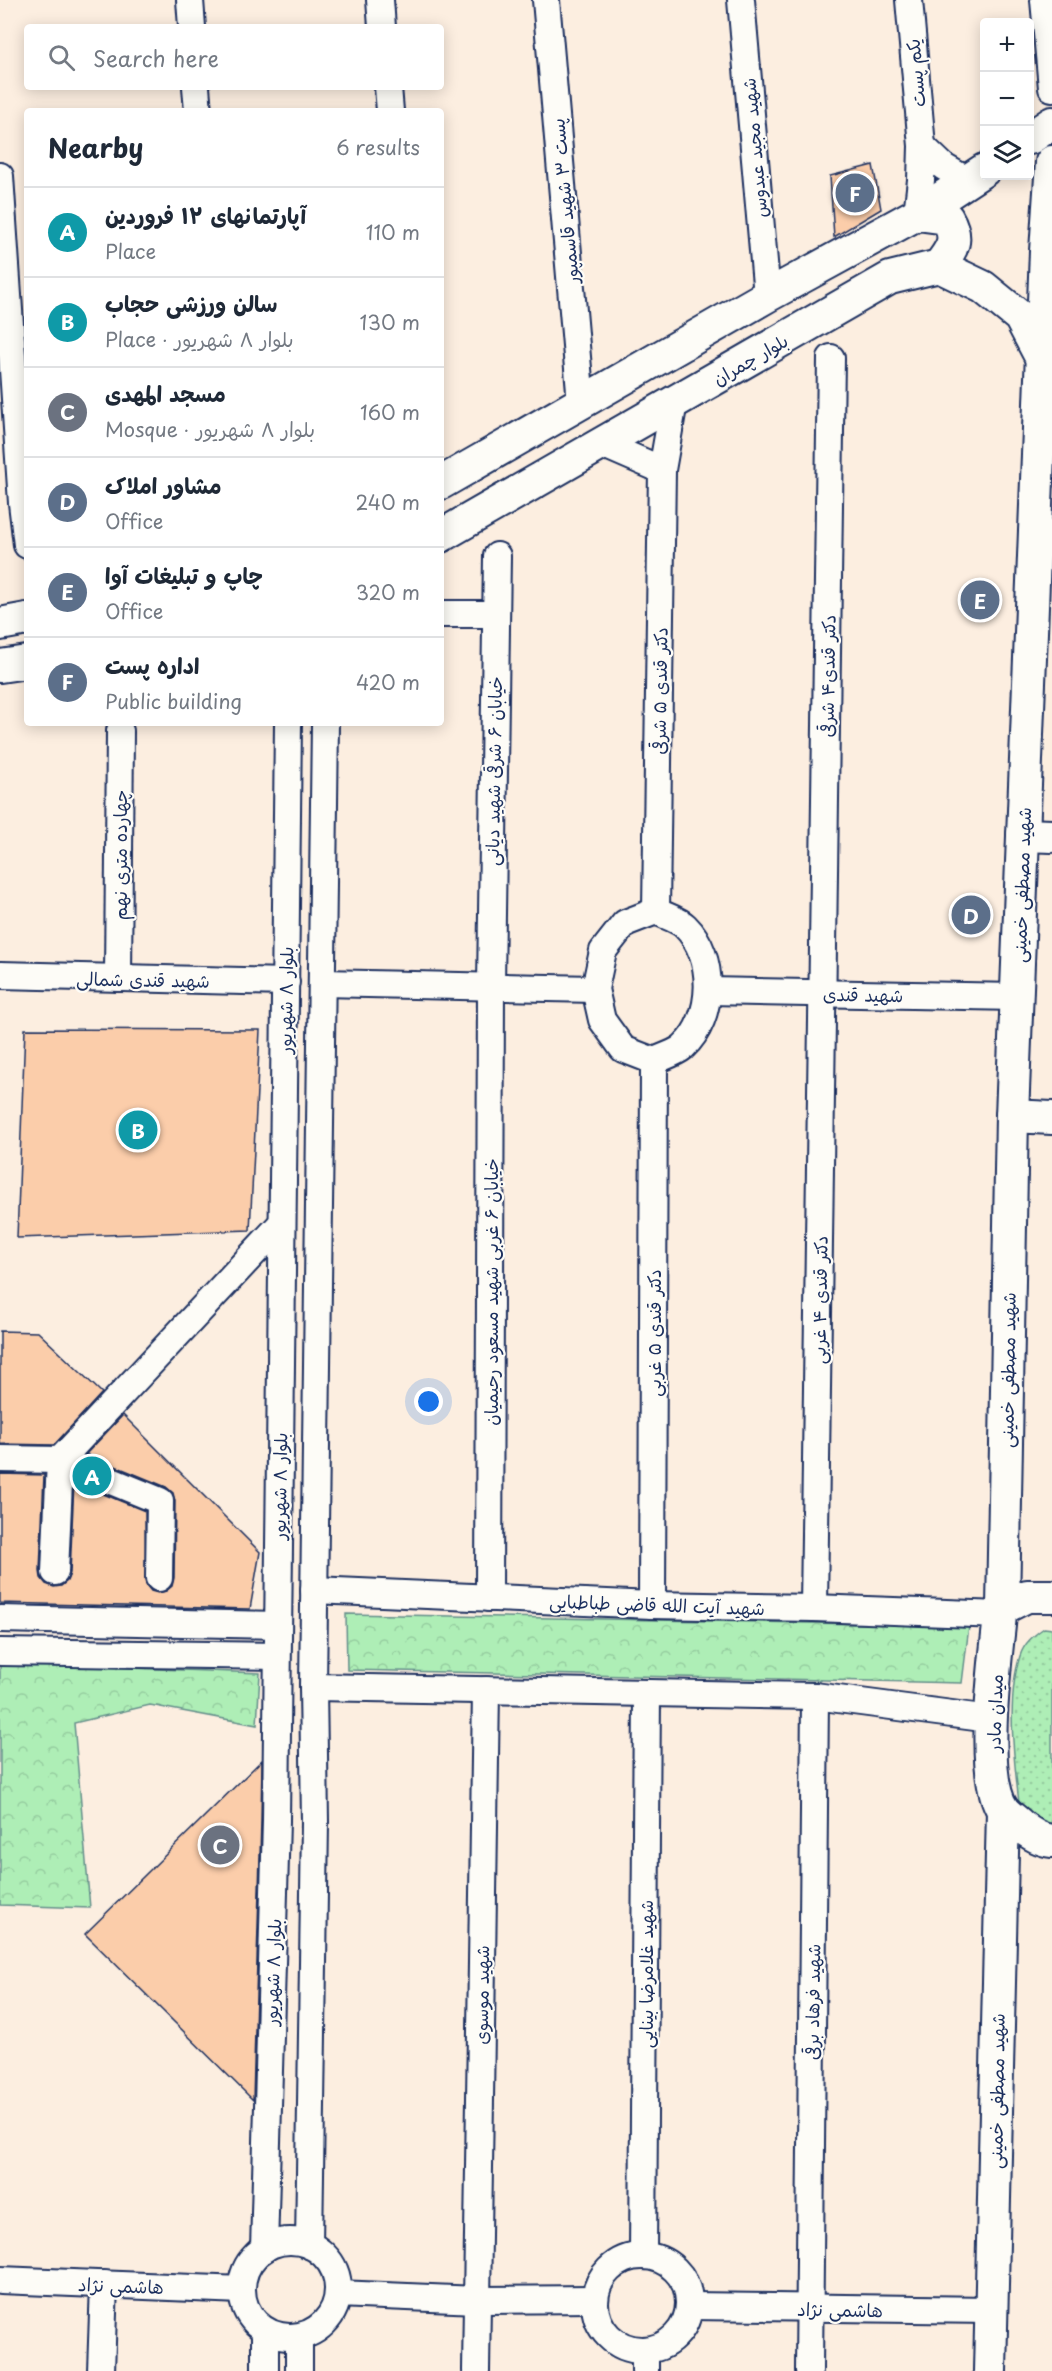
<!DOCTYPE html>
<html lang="en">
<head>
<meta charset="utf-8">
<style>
	body { margin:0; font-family:"Playpen Sans","Playpen Sans Arabic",sans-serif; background:#f6f6f7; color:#1f2937 }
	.controls { position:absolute; right:18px; top:18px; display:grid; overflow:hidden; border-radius:6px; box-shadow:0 3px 15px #0003 }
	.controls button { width:54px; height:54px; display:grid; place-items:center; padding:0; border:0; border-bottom:2px solid #e0e1e3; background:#fff; color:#1f2937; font:30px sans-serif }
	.you { position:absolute; left:429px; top:1402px; width:21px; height:21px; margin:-15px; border:4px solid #fff; border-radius:50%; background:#1a73e8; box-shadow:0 0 0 9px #1a73e833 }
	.badge { display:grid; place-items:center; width:39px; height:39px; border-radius:50%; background:#1b2f5e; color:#fff; font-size:20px; font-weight:700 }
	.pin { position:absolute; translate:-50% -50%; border:3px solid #fff; box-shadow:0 2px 6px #0006 }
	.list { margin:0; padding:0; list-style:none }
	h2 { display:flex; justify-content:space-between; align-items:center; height:78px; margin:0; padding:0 24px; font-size:26px }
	h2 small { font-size:20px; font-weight:400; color:#747a83 }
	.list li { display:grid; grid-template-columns:39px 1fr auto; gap:18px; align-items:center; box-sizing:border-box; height:90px; padding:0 24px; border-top:2px solid #e0e1e3 }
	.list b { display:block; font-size:22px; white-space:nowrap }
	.list p { margin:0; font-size:20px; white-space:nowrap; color:#747a83 }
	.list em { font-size:20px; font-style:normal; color:#747a83 }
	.icon { flex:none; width:33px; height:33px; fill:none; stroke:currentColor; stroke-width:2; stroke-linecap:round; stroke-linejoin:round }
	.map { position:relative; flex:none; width:1052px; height:2371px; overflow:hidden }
	.search { position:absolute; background:#fff; box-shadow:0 3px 15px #0003; left:24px; top:24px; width:420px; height:66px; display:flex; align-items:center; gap:15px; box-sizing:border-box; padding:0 21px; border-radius:6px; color:#747a83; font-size:22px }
	.panel { position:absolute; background:#fff; box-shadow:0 3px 15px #0003; left:24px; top:108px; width:420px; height:618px; border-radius:6px }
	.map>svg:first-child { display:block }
	.grass { fill:url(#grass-dots); stroke:#648e8a; stroke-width:1.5 }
	.forest { fill:url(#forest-crowns); stroke:#648e8a; stroke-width:1.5 }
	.building { fill:#fbcdaa; stroke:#1b2f5e; stroke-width:1.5 }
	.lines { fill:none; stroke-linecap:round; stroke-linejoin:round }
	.minor-casing { stroke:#1b2f5e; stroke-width:30 }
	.major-casing { stroke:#1b2f5e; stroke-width:36 }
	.minor { stroke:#fdfcf7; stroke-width:26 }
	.major { stroke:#fdfcf7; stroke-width:32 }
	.labels { text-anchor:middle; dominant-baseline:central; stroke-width:4.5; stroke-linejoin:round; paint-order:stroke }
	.street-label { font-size:18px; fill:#1b2f5e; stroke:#fdfcf7 }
</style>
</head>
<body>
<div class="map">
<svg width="1052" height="2371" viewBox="0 0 1052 2371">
	<defs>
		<pattern id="grass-dots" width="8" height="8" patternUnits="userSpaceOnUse" patternTransform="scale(1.5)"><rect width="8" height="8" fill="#aeeeb6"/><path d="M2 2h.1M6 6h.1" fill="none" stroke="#95cc9f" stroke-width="1.8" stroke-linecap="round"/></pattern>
		<pattern id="forest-crowns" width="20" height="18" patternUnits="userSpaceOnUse" patternTransform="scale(1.5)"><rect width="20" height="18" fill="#aeeeb6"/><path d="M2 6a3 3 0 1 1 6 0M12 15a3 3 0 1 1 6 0" fill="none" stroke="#95cc9f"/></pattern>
	</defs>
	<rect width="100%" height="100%" fill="#fceee0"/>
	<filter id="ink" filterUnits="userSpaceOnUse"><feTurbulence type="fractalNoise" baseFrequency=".0167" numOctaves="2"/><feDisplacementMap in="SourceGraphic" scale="12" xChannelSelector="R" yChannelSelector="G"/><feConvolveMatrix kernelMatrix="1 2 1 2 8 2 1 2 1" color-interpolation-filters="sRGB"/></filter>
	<g filter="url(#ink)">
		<!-- grass -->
		<path class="grass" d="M1044 1628 1052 1629V1828L1043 1827 1019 1803C1014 1758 1006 1699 1020 1656 1024 1643 1034 1635 1044 1628Z"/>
		<!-- forest -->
		<g class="forest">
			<path d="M346 1614 969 1626 962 1683 347 1670Z"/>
			<path d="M0 1663 260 1673 257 1725 150 1705 74 1723 90 1908 0 1905Z"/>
		</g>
		<!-- building -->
		<g class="building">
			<path d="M873 165 881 209 834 237 830 176Z"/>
			<path d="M25 1029 260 1030 250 1230 17 1238Z"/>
			<path d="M0 1331 38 1332 102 1393 54 1445 0 1444Z"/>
			<path d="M123 1415 260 1552 250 1609 0 1603V1474L44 1475 40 1571 41 1578 46 1584 54 1587 61 1586 67 1581 70 1573 74 1482 145 1511 146 1585 151 1591 158 1593 166 1591 172 1586 174 1578 175 1501 173 1493 166 1487 86 1454Z"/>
			<path d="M262 1760 261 1821 253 2100 85 1934Z"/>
		</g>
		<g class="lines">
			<!-- minor casing -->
			<g class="minor-casing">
				<g id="minor">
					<path d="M190 0 192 27"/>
					<path d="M380 0 382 27"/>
					<path d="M546 0 581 403"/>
					<path d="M741 0 767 296"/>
					<path d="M909 0 922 146"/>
					<path d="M1044 0 1052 88"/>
					<path d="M196 87 198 111"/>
					<path d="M388 87 390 111"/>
					<path d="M0 176 22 503 27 545"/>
					<path d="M917 214 921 180 922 146 944 167 968 181"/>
					<path d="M602 444 662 470 674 402"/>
					<path d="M441 614H495"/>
					<path d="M656 911 662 470"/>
					<path d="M656 911C665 916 678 919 685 926 716 956 715 1018 683 1047 676 1053 663 1057 654 1061L623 1049 602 1020 595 989 603 951 625 923Z"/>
					<path d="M0 975 286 982"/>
					<path d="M118 978 120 731"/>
					<path d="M322 983 595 989"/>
					<path d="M709 991 1017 997"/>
					<path d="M0 1459 60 1460 160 1501 159 1578"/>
					<path d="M55 1572 60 1460 282 1223"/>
					<path d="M314 1590 652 1605 814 1608 1000 1615"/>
					<path d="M489 1598 491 985 497 556"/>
					<path d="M652 1605 654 1061"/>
					<path d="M814 1608 831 358"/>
					<path d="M0 1619 277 1625"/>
					<path d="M0 1652 277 1656"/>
					<path d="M313 1687 815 1696 990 1719"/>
					<circle cx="290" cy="2289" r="48"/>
					<path d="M309 2245 315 1822 313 1687 325 723"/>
					<path d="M264 2249 276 1821 288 723"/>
					<path d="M643 2255 647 1693"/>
					<circle cx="642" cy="2303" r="47"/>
					<path d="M0 2280 242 2290"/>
					<path d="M338 2294 477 2300 595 2299"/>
					<path d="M689 2306 991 2310"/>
					<path d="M101 2371 104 2284"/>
					<path d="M265 2371V2331"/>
					<path d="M299 2371V2337"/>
					<path d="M476 2371 486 1690"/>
					<path d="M645 2371V2350"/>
					<path d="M809 2371 815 1696"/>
				</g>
			</g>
			<!-- major casing -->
			<g class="major-casing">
				<g id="major">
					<path d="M1030 138 1052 123"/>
					<path d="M917 214 947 218C959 239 953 248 939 266"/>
					<path d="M441 483 767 296 917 214 984 170"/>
					<path d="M441 536 890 278 939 266 983 287 1020 317 1041 357"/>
					<path d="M0 624 27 619"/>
					<path d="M0 666 27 662"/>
					<path d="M1023 835 1052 836"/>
					<path d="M1012 1116 1052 1118"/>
					<path d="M1052 1596H1027L1003 1608 1000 1615C996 1659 979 1774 1003 1810 1007 1815 1015 1820 1020 1825 1029 1833 1040 1840 1052 1841"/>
					<path d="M1003 1608 1012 1116 1046 251 1052 162"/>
					<path d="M990 2371 1003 1810"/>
				</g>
			</g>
			<!-- minor -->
			<use href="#minor" class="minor"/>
			<!-- major -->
			<use href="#major" class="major"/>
		</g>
	</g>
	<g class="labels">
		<!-- street labels -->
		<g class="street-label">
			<text transform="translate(915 73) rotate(-95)">یکم پست</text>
			<text transform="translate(754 148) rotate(-95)">شهید مجید عبدوس</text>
			<text transform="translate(564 201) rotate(-95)">پست ۳ شهید قاسمپور</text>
			<text transform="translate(750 359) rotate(-30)">بلوار چمران</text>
			<text transform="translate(827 676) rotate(-89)">دکتر قندی۴ شرقی</text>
			<text transform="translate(659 691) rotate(-89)">دکتر قندی ۵ شرقی</text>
			<text transform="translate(493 771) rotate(-89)">خیابان ۶ شرقی شهید دیانی</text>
			<text transform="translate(119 855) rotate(-90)">چهارده متری نهم</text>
			<text transform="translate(1021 885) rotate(-88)">شهید مصطفی خمینی</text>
			<text transform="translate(143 979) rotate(1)">شهید قندی شمالی</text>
			<text transform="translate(863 994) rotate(1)">شهید قندی</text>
			<text transform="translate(285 1000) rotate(-89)">بلوار ۸ شهریور</text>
			<text transform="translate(490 1292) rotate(-90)">خیابان ۶ غربی شهید مسعود رحیمیان</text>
			<text transform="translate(819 1300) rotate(-89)">دکتر قندی ۴ غربی</text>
			<text transform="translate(653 1333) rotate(-90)">دکتر قندی ۵ غربی</text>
			<text transform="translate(1007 1370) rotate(-89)">شهید مصطفی خمینی</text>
			<text transform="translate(279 1486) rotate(-89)">بلوار ۸ شهریور</text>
			<text transform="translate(657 1604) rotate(2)">شهید آیت الله قاضی طباطبایی</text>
			<text transform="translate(994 1713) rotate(-88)">میدان مادر</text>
			<text transform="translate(272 1972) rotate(-88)">بلوار ۸ شهریور</text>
			<text transform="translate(645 1974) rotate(-90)">شهید غلامرضا بینایی</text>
			<text transform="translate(481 1995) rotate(-89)">شهید موسوی</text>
			<text transform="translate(812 2002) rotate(-89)">شهید فرهاد برقی</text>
			<text transform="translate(996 2091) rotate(-89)">شهید مصطفی خمینی</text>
			<text transform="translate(121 2285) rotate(2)">هاشمی نژاد</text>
			<text transform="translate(840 2309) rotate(1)">هاشمی نژاد</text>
		</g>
	</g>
</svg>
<div class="controls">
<button>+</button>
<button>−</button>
<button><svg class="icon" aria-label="layers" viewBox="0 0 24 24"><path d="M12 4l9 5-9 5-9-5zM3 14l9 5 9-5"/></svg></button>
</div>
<div class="you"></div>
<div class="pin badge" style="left:92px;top:1476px;background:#0f9aa8">A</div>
<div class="pin badge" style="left:138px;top:1130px;background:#0f9aa8">B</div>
<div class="pin badge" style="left:220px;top:1845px;background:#6b7280">C</div>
<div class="pin badge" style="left:971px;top:915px;background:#5c6f8a">D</div>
<div class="pin badge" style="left:980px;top:600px;background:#5c6f8a">E</div>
<div class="pin badge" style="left:855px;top:193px;background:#5c6f8a">F</div>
<div class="search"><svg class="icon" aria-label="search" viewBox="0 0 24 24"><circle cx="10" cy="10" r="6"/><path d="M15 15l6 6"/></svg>Search here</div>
<section class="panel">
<h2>Nearby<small>6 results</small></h2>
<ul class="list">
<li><span class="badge" style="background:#0f9aa8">A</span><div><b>آپارتمانهای ۱۲ فروردین</b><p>Place</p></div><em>110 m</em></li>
<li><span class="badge" style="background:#0f9aa8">B</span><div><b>سالن ورزشی حجاب</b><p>Place · بلوار ۸ شهریور</p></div><em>130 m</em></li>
<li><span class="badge" style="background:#6b7280">C</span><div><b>مسجد المهدی</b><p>Mosque · بلوار ۸ شهریور</p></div><em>160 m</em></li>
<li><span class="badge" style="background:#5c6f8a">D</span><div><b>مشاور املاک</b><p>Office</p></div><em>240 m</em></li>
<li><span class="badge" style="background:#5c6f8a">E</span><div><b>چاپ و تبلیغات آوا</b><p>Office</p></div><em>320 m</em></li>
<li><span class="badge" style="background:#5c6f8a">F</span><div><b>اداره پست</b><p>Public building</p></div><em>420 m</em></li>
</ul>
</section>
</div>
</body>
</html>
